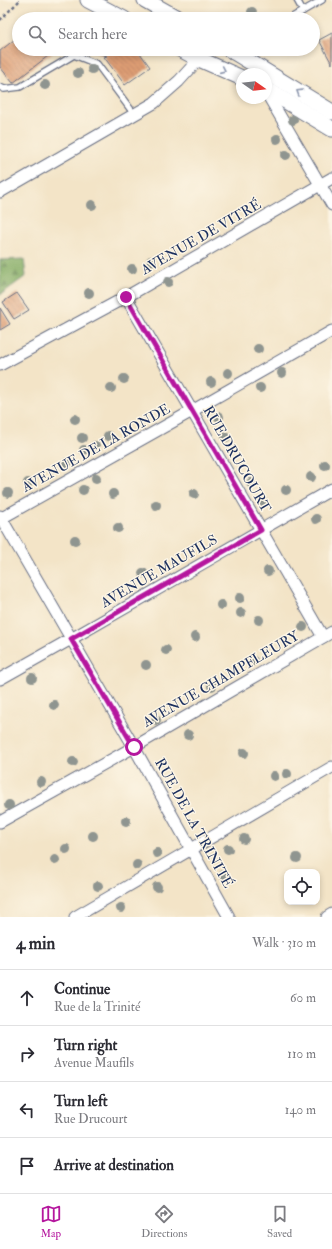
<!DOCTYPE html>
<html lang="en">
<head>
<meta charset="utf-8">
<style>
	body { margin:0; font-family:"IM FELL Double Pica",serif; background:#f7f7f7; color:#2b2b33 }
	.controls { position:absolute; right:12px; bottom:12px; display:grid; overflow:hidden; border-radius:8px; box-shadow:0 2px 6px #0003 }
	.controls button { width:36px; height:36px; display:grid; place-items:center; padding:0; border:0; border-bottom:1px solid #e1e1e2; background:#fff; color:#2b2b33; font:20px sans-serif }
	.compass { position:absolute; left:236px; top:68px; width:36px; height:36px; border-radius:50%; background:#fff; box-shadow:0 2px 6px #0003; rotate:104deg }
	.stop { position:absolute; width:12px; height:12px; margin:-9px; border:3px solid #b5179e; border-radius:50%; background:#fff }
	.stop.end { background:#b5179e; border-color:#fff; box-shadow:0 1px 4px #0008 }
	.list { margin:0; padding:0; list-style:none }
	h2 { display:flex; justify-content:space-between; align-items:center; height:52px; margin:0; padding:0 16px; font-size:17px }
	h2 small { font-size:13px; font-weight:400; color:#7c7c81 }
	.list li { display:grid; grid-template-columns:26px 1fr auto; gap:12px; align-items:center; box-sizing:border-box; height:56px; padding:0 16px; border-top:1px solid #e1e1e2 }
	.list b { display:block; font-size:15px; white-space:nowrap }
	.list p { margin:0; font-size:13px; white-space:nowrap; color:#7c7c81 }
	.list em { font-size:13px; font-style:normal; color:#7c7c81 }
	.icon { flex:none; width:22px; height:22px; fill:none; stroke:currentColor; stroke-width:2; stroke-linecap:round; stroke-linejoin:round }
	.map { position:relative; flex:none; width:332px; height:917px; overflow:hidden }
	.search { position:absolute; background:#fff; box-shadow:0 2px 6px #0003; left:12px; right:12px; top:12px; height:44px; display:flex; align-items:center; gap:10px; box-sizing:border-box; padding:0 14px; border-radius:22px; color:#7c7c81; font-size:15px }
	.sheet { height:276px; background:#fff }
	nav { display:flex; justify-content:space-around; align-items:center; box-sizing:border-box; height:56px; border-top:1px solid #e1e1e2; background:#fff; font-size:11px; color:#7c7c81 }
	nav a { display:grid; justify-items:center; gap:2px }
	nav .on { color:#b5179e }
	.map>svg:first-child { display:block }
	.forest { fill:url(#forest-firs); stroke:#4f6e60 }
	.building { fill:url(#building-back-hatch) }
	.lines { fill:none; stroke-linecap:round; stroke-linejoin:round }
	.service-casing { stroke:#676e83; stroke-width:8 }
	.minor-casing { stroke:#676e83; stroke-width:13 }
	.secondary-casing { stroke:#676e83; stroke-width:17 }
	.path { stroke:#676e83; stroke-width:2.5; stroke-dasharray:3 3; stroke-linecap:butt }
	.service { stroke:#fff; stroke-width:5.5 }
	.minor { stroke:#fff; stroke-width:11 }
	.secondary { stroke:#fff; stroke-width:15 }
	.tree { fill:#8f9590 }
	.oneway { stroke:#8d97ae }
	.route { stroke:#b5179e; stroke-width:5 }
	.labels { text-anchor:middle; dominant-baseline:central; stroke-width:3; stroke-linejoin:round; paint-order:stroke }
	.street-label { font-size:14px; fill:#1b2f5e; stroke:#fcf5e5 }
</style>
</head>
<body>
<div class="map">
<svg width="332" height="917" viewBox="0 0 332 917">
	<defs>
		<pattern id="forest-firs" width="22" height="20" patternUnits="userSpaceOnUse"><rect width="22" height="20" fill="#83ac63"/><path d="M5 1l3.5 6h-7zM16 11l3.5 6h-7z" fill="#6a8c55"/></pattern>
		<pattern id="building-back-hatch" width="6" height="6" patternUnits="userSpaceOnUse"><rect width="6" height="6" fill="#de9d73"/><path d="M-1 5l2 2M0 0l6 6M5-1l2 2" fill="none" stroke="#b38062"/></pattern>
	</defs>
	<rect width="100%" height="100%" fill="#fcf5e5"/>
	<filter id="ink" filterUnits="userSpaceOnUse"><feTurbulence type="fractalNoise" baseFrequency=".025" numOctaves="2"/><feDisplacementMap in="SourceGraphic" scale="8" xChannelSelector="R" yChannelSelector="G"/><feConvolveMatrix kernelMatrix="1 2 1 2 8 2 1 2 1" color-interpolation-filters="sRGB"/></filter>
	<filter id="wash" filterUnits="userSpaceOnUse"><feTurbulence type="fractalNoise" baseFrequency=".012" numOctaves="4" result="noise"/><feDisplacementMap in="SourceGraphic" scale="16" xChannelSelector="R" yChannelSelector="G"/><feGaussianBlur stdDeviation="0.9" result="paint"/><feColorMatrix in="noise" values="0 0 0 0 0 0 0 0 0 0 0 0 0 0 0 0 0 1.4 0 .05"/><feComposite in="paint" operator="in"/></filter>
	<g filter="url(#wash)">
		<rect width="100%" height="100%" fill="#f3e4c7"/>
		<!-- forest -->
		<path class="forest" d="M24 259 26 276 0 295V260Z"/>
		<g id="blocks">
			<!-- building -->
			<g class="building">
				<path d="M48 14 60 17 61 14 74 19H41Z"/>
				<path d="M332 33V64L319 40Z"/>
				<path d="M19 36V49H57L13 83 0 67V51Z"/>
				<path d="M87 49H137L150 67 125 85 104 57 107 56Z"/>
				<path d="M17 293 29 310 14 319 3 302Z"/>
				<path d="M0 308 10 324 0 330Z"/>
			</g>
		</g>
	</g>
	<g filter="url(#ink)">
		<use href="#blocks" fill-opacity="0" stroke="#676e83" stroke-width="1"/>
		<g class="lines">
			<!-- service casing -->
			<g class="service-casing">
				<g id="service">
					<path d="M297 0 303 11"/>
					<path d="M289 19 322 0"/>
					<path d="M0 87 4 89 20 87 74 55 97 64 134 114"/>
				</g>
			</g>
			<!-- minor casing -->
			<g class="minor-casing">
				<g id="minor">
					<path d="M266 92 332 205"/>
					<path d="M0 192 154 103 179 81 199 59 205 49"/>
					<path d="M126 297 323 637"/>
					<path d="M0 365 126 297 332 178"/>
					<path d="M0 516 134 747 229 917"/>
					<path d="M0 519 192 411 332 331"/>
					<path d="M0 679 71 639 332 489"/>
					<path d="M0 822 134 747 332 632"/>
					<path d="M75 917 332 767"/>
					<path d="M327 917 332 914"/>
				</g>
			</g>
			<!-- secondary casing -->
			<g class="secondary-casing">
				<g id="secondary">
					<path d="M88 0 124 19"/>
					<path d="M145 0 179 19"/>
					<path d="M180 49 199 59 242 78"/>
					<path d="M229 49 332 112"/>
					<path d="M266 89 332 129"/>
				</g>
			</g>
			<!-- path -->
			<path class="path" d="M0 20 20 0"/>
			<!-- service -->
			<use href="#service" class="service"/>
			<!-- minor -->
			<use href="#minor" class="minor"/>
			<!-- secondary -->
			<use href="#secondary" class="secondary"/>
		</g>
		<!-- trees -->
		<g class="tree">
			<circle cx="252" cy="12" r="5"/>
			<circle cx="92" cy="69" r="5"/>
			<circle cx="78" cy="73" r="5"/>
			<circle cx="45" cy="85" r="5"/>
			<circle cx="293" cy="120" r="5"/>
			<circle cx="277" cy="139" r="5"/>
			<circle cx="286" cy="155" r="5"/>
			<circle cx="92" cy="205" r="5"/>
			<circle cx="151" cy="261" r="5"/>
			<circle cx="132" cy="269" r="5"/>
			<circle cx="168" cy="282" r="5"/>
			<circle cx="89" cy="293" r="5"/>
			<circle cx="258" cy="349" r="5"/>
			<circle cx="228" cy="373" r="5"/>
			<circle cx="282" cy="373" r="5"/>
			<circle cx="124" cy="379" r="5"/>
			<circle cx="211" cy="382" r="5"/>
			<circle cx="111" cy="388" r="5"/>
			<circle cx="260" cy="388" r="5"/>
			<circle cx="219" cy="417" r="5"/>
			<circle cx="75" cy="419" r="5"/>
			<circle cx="108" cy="436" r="5"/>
			<circle cx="226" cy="437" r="5"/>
			<circle cx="82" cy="438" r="5"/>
			<circle cx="95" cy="446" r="5"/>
			<circle cx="84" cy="450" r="5"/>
			<circle cx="67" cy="463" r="5"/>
			<circle cx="325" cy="465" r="5"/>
			<circle cx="311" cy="477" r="5"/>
			<circle cx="96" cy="478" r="5"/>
			<circle cx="28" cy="483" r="5"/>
			<circle cx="251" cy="483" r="5"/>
			<circle cx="83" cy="490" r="5"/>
			<circle cx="286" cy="490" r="5"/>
			<circle cx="8" cy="493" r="5"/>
			<circle cx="113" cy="494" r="5"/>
			<circle cx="194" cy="494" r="5"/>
			<circle cx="262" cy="501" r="5"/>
			<circle cx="156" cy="505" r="5"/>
			<circle cx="316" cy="519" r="5"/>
			<circle cx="118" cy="528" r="5"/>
			<circle cx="75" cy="540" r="5"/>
			<circle cx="268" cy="571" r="5"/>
			<circle cx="143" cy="573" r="5"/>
			<circle cx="240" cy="598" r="5"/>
			<circle cx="221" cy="605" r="5"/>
			<circle cx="241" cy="613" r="5"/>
			<circle cx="259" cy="620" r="5"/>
			<circle cx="303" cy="627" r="5"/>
			<circle cx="195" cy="637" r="5"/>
			<circle cx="166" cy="650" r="5"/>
			<circle cx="253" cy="661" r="5"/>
			<circle cx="146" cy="665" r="5"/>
			<circle cx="32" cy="678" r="5"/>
			<circle cx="212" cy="686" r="5"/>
			<circle cx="54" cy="705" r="5"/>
			<circle cx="156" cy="720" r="5"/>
			<circle cx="188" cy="735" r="5"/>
			<circle cx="244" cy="753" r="5"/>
			<circle cx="73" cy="762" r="5"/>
			<circle cx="287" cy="774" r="5"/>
			<circle cx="274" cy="776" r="5"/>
			<circle cx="41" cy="782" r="5"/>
			<circle cx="9" cy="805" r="5"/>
			<circle cx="126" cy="821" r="5"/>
			<circle cx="93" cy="836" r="5"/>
			<circle cx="244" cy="839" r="5"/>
			<circle cx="66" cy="849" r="5"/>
			<circle cx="228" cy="849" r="5"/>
			<circle cx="157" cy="853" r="5"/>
			<circle cx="297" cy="858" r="5"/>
			<circle cx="55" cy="860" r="5"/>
			<circle cx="137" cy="865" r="5"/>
			<circle cx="224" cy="875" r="5"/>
			<circle cx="98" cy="886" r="5"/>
			<circle cx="157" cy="887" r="5"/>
			<circle cx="121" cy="908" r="5"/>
		</g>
		<!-- one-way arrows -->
		<defs><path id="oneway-chevron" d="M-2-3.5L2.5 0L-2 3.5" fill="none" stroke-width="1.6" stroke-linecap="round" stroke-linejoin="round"/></defs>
		<g class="oneway">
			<use href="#oneway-chevron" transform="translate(223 70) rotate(24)"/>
			<use href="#oneway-chevron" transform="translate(299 92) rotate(-148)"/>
		</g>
	</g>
	<g class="lines" filter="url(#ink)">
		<!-- route -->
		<path class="route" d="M126 297 261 530 71 639 134 747"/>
	</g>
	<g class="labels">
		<!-- street labels -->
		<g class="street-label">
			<text transform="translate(201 237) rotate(-30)">AVENUE DE VITRÉ</text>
			<text transform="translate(96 448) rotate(-29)">AVENUE DE LA RONDE</text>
			<text transform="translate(237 459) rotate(60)">RUE DRUCOURT</text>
			<text transform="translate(159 571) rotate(-30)">AVENUE MAUFILS</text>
			<text transform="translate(221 679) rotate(-30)">AVENUE CHAMPFLEURY</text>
			<text transform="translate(194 823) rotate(61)">RUE DE LA TRINITÉ</text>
		</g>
	</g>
</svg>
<div class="controls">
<button><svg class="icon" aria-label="locate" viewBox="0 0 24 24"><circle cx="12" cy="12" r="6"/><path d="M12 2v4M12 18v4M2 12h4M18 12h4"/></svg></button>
</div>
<svg class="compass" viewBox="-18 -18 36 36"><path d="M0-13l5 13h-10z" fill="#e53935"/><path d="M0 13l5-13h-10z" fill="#7c7c81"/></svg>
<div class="stop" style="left:134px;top:747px"></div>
<div class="stop end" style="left:126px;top:297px"></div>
<div class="search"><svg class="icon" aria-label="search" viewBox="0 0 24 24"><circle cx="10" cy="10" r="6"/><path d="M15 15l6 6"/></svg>Search here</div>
</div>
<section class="sheet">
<h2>4 min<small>Walk · 310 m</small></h2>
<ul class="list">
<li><svg class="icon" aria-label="ahead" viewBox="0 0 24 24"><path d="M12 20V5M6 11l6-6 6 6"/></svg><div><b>Continue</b><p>Rue de la Trinité</p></div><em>60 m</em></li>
<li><svg class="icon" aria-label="right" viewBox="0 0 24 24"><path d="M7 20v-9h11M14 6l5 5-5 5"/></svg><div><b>Turn right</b><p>Avenue Maufils</p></div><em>110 m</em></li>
<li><svg class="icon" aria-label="left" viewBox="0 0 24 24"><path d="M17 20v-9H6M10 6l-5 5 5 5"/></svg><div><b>Turn left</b><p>Rue Drucourt</p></div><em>140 m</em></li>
<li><svg class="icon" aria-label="arrive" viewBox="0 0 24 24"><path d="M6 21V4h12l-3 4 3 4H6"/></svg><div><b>Arrive at destination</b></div></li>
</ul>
</section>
<nav>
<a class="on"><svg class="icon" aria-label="map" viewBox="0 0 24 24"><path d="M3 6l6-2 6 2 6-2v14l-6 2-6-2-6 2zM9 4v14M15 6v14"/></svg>Map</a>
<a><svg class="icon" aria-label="directions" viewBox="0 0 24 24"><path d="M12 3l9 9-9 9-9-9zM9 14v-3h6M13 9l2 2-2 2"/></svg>Directions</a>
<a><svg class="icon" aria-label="saved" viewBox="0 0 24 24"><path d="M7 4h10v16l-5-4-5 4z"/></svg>Saved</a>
</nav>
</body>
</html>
